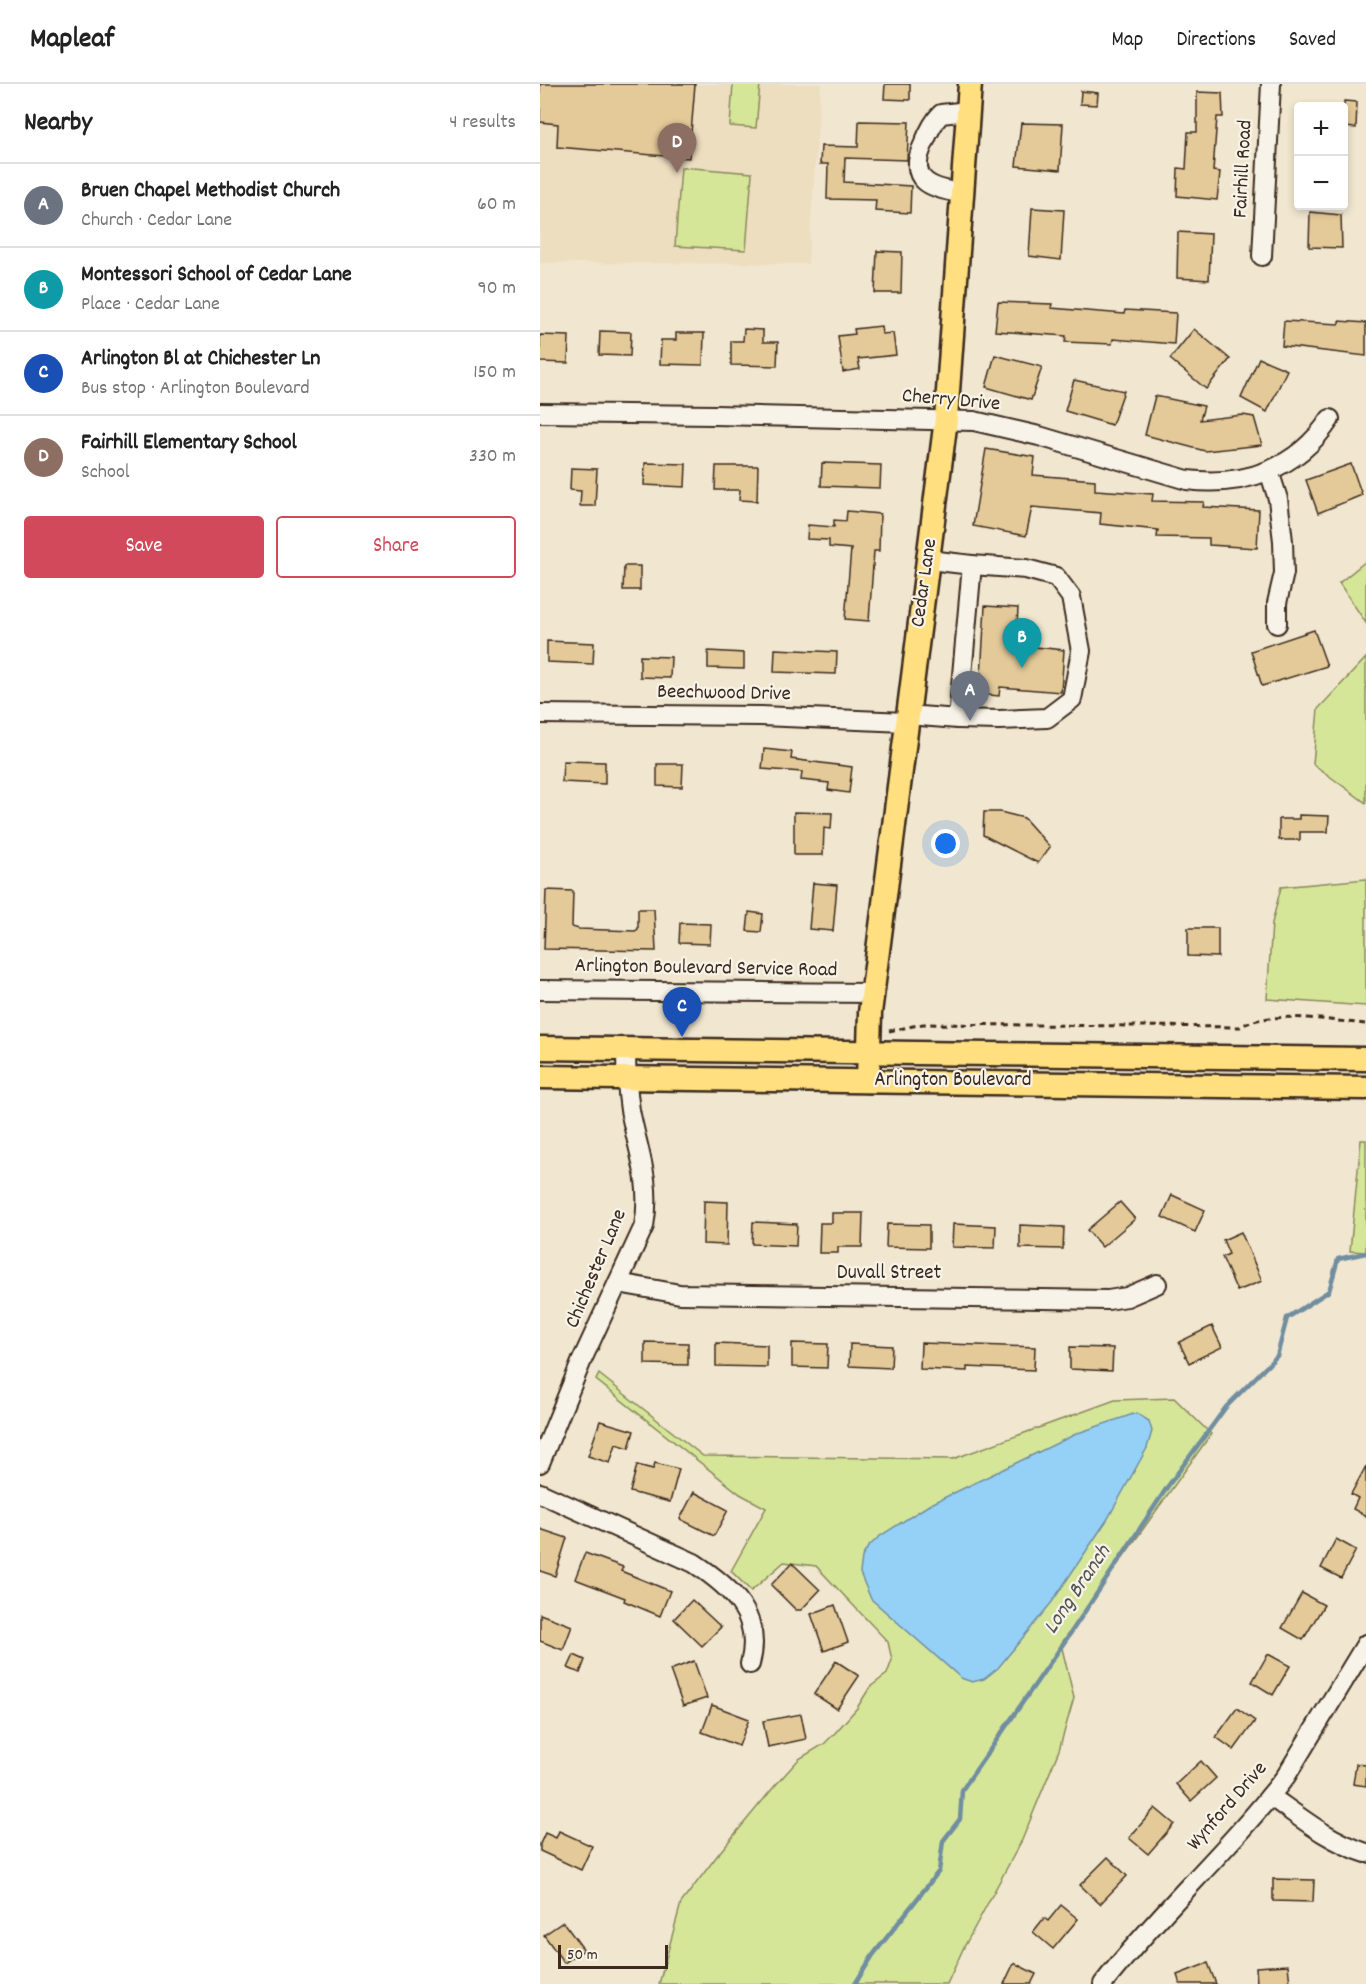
<!DOCTYPE html>
<html lang="en">
<head>
<meta charset="utf-8">
<style>
	body { margin:0; font-family:Dekko,sans-serif; background:#f6f6f6; color:#222 }
	.controls { position:absolute; right:18px; top:18px; display:grid; overflow:hidden; border-radius:6px; box-shadow:0 3px 9px #0003 }
	.controls button { width:54px; height:54px; display:grid; place-items:center; padding:0; border:0; border-bottom:2px solid #e0e0e0; background:#fff; color:#222; font:30px sans-serif }
	.scale { position:absolute; left:18px; bottom:15px; width:110px; box-sizing:border-box; padding-left:6px; border:3px solid #3b2a1e; border-top:0; font-size:16px; line-height:21px; white-space:nowrap; color:#3b2a1e; -webkit-text-stroke:4px #f7f3e8; paint-order:stroke }
	.you { position:absolute; left:406px; top:760px; width:21px; height:21px; margin:-15px; border:4px solid #fff; border-radius:50%; background:#1a73e8; box-shadow:0 0 0 9px #1a73e833 }
	.badge { display:grid; place-items:center; width:39px; height:39px; border-radius:50%; background:#d1495b; color:#fff; font-size:20px; font-weight:700 }
	.pin { position:absolute; translate:-50% -50px; filter:drop-shadow(0 2px 3px #0008) }
	.pin::after { content:''; position:absolute; top:32px; width:21px; height:18px; background:inherit; clip-path:polygon(0 0,100% 0,50% 100%) }
	.list { margin:0; padding:0; list-style:none }
	h2 { display:flex; justify-content:space-between; align-items:center; height:78px; margin:0; padding:0 24px; font-size:26px }
	h2 small { font-size:20px; font-weight:400; color:#767676 }
	.list li { display:grid; grid-template-columns:39px 1fr auto; gap:18px; align-items:center; box-sizing:border-box; height:84px; padding:0 24px; border-top:2px solid #e0e0e0 }
	.list b { display:block; font-size:22px; white-space:nowrap }
	.list p { margin:0; font-size:20px; white-space:nowrap; color:#767676 }
	.list em { font-size:20px; font-style:normal; color:#767676 }
	.actions { display:flex; gap:12px; padding:18px 24px }
	.actions a { flex:1; padding:14px 0; border:2px solid #d1495b; border-radius:6px; text-align:center; font-size:21px; color:#d1495b }
	.actions .main { background:#d1495b; color:#fff }
	.map { position:relative; flex:none; width:826px; height:1900px; overflow:hidden }
	header { display:flex; align-items:center; gap:36px; box-sizing:border-box; height:84px; padding:0 30px; background:#fff; border-bottom:2px solid #e0e0e0 }
	header strong { font-size:28px }
	nav { display:flex; gap:33px; margin-inline-start:auto; font-size:21px }
	main { display:flex }
	aside { flex:1; background:#fff }
	.map>svg:first-child { display:block }
	.built { fill:#eddec0 }
	.green { fill:#d6e699; stroke:#88885c; stroke-width:1.5 }
	.water { fill:#95d1f6; stroke:#718ea0; stroke-width:1.5 }
	.lines { fill:none; stroke-linecap:round; stroke-linejoin:round }
	.stream { stroke:#718ea0; stroke-width:4.5 }
	.building { fill:#e4ca99; stroke:#3b2a1e; stroke-width:1.5 }
	.minor-casing { stroke:#3b2a1e; stroke-width:22 }
	.major-casing { stroke:#3b2a1e; stroke-width:27 }
	.path { stroke:#3b2a1e; stroke-width:3; stroke-dasharray:6 4.5; stroke-linecap:butt }
	.minor { stroke:#f7f3e8; stroke-width:18 }
	.major { stroke:#ffdf80; stroke-width:22 }
	.labels { text-anchor:middle; dominant-baseline:central; stroke-width:4.5; stroke-linejoin:round; paint-order:stroke }
	.street-label { font-size:21px; fill:#3b2a1e; stroke:#f7f3e8 }
	.water-label { font-size:22px; font-style:italic; fill:#525454; stroke:#f7f3e8 }
</style>
</head>
<body>
<header>
<strong>Mapleaf</strong>
<nav><a>Map</a><a>Directions</a><a>Saved</a></nav>
</header>
<main>
<aside>
<h2>Nearby<small>4 results</small></h2>
<ul class="list">
<li><span class="badge" style="background:#6b7280">A</span><div><b>Bruen Chapel Methodist Church</b><p>Church · Cedar Lane</p></div><em>60 m</em></li>
<li><span class="badge" style="background:#0f9aa8">B</span><div><b>Montessori School of Cedar Lane</b><p>Place · Cedar Lane</p></div><em>90 m</em></li>
<li><span class="badge" style="background:#1a4fb4">C</span><div><b>Arlington Bl at Chichester Ln</b><p>Bus stop · Arlington Boulevard</p></div><em>150 m</em></li>
<li><span class="badge" style="background:#8d6e63">D</span><div><b>Fairhill Elementary School</b><p>School</p></div><em>330 m</em></li>
</ul>
<div class="actions"><a class="main">Save</a><a>Share</a></div>
</aside>
<div class="map">
<svg width="826" height="1900" viewBox="0 0 826 1900">
	<rect width="100%" height="100%" fill="#f1e7d0"/>
	<filter id="ink" filterUnits="userSpaceOnUse"><feTurbulence type="fractalNoise" baseFrequency=".0167" numOctaves="2"/><feDisplacementMap in="SourceGraphic" scale="12" xChannelSelector="R" yChannelSelector="G"/><feConvolveMatrix kernelMatrix="1 2 1 2 8 2 1 2 1" color-interpolation-filters="sRGB"/></filter>
	<g filter="url(#ink)">
		<!-- built -->
		<path class="built" d="M0 0H281L268 180 0 179Z"/>
		<!-- green -->
		<g class="green">
			<path d="M193 0H220L216 44 190 42Z"/>
			<path d="M141 83 212 89 206 166 135 162Z"/>
			<path d="M826 477V539L799 499Z"/>
			<path d="M826 574V719L773 680 778 625Z"/>
			<path d="M826 795V922L727 915 732 839 741 803Z"/>
			<path d="M821 1056H826V1168L810 1167Z"/>
			<path d="M59 1290 163 1372 413 1375 575 1316 634 1314 671 1350 521 1560 534 1614 519 1666 482 1756 423 1865 407 1900H119L141 1819 180 1768 233 1704 259 1675 284 1660 295 1649 317 1624 330 1603 347 1590 352 1576 348 1558 276 1482 244 1478 211 1507 191 1487 226 1424 200 1410 56 1296Z"/>
		</g>
		<!-- water -->
		<path class="water" d="M596 1329 609 1337 612 1347 607 1364 567 1436 512 1518 458 1584 444 1595 432 1598 421 1594 331 1515 320 1489 322 1473 328 1463 340 1452 389 1421 538 1349Z"/>
		<g class="lines">
			<!-- stream -->
			<path class="stream" d="M315 1900 333 1871 399 1787 403 1757 420 1735 422 1706 530 1550 628 1402 686 1323 737 1272 747 1234 789 1207 798 1175 826 1169"/>
		</g>
		<!-- building -->
		<g class="building">
			<path d="M0 0H155L149 74 17 63 18 40 0 38Z"/>
			<path d="M345 0H370V16L344 15Z"/>
			<path d="M541 7 558 9 557 21 540 20Z"/>
			<path d="M657 8 682 9 683 33H677L673 87 680 88 677 116 637 112 638 84 646 85 648 48H657Z"/>
			<path d="M804 17 817 18 816 44 804 43Z"/>
			<path d="M319 37 369 38 367 76 305 74 304 98 371 102 370 129 335 127 336 116 287 115 288 80H280L281 62 318 63Z"/>
			<path d="M481 39 523 40 520 86 476 82Z"/>
			<path d="M492 124 524 126 521 176 489 172Z"/>
			<path d="M770 128 801 131 802 164 769 163Z"/>
			<path d="M638 148 671 150 669 196 637 194Z"/>
			<path d="M337 167 362 168 361 209H335Z"/>
			<path d="M458 218 512 220 511 224 584 230 585 226 636 229 634 260 573 255 572 260 525 258 526 252 455 247Z"/>
			<path d="M744 237 799 240V237L826 239V272L742 262Z"/>
			<path d="M341 242 342 250 353 249 356 271 318 275 320 285 303 288 298 252 315 250 314 245Z"/>
			<path d="M204 245 223 246V258H238L237 282 191 281V257H203Z"/>
			<path d="M654 245 690 275 666 305 630 275Z"/>
			<path d="M60 247 91 248 90 272 59 271Z"/>
			<path d="M136 249H164L163 281 120 280 121 256H136Z"/>
			<path d="M0 251 29 252 28 279 0 278Z"/>
			<path d="M455 271 502 283 491 316 446 303Z"/>
			<path d="M719 274 747 286 727 328 701 314Z"/>
			<path d="M534 296 584 307 572 341 525 327Z"/>
			<path d="M615 312 664 322 660 336 703 331 714 333 722 361 665 367 605 351Z"/>
			<path d="M446 365 495 373 493 391 555 396V406L613 410 612 417 664 418 663 423 719 426 717 464 669 461V454L617 453 618 446 560 440 561 429 492 423 486 452 433 442Z"/>
			<path d="M105 379 146 380 145 403 104 401Z"/>
			<path d="M282 379 341 381 340 404 281 402Z"/>
			<path d="M811 380 822 411 778 429 766 396Z"/>
			<path d="M176 382H218L217 417 199 416 200 406H175Z"/>
			<path d="M31 384 57 385 55 422H40L41 407 30 406Z"/>
			<path d="M307 427 340 430 339 467H334L329 537 305 535 311 465 289 463V456L267 455 268 441 294 443V436L306 437Z"/>
			<path d="M84 482H100V506H83Z"/>
			<path d="M445 522 478 524 476 561 524 566 521 608 460 603 459 612 440 610Z"/>
			<path d="M774 546 787 582 722 602 711 567Z"/>
			<path d="M7 557 54 559 53 580 7 578Z"/>
			<path d="M235 565 297 568 296 590 234 588Z"/>
			<path d="M168 567 204 569V585L168 584Z"/>
			<path d="M100 572 131 573 130 594 100 593Z"/>
			<path d="M224 665 252 668 251 675 312 683 309 709 288 706 289 699 261 696 262 688 222 685Z"/>
			<path d="M23 677 65 678V700L22 698Z"/>
			<path d="M117 680H143L142 703 117 702Z"/>
			<path d="M254 728 292 729 291 745 284 744 283 771H254Z"/>
			<path d="M444 728H460L484 734 510 763 498 779 443 751Z"/>
			<path d="M759 731 789 732 788 748H760V756H739V735H759Z"/>
			<path d="M273 799 297 801 293 847 269 845Z"/>
			<path d="M6 806 33 807 32 843 39 845 95 847 98 845V825H114L116 867 4 865Z"/>
			<path d="M209 828 223 830 221 848 207 847Z"/>
			<path d="M140 839 171 840 170 860 139 859Z"/>
			<path d="M648 844H678V873L648 872Z"/>
			<path d="M632 1111 665 1126 655 1148 622 1133Z"/>
			<path d="M164 1117 188 1118 187 1161 163 1160Z"/>
			<path d="M580 1118 595 1135 562 1163 547 1146Z"/>
			<path d="M292 1129H323L322 1163H298V1169H279L280 1139H292Z"/>
			<path d="M213 1138 257 1140 256 1162 212 1160Z"/>
			<path d="M347 1140 389 1141V1164L346 1163Z"/>
			<path d="M413 1140 456 1142 455 1164 412 1163Z"/>
			<path d="M480 1141 524 1143 523 1165 480 1164Z"/>
			<path d="M701 1148 722 1197 697 1207 682 1173 689 1170 683 1156Z"/>
			<path d="M672 1242 682 1263 649 1279 639 1258Z"/>
			<path d="M105 1258 148 1259V1281L105 1280Z"/>
			<path d="M176 1259 227 1261V1283L176 1282Z"/>
			<path d="M252 1259 288 1260 287 1284 252 1283Z"/>
			<path d="M381 1259 495 1263 494 1286 427 1283V1287L380 1285Z"/>
			<path d="M310 1260 352 1262 351 1284 309 1282Z"/>
			<path d="M530 1263 573 1264 572 1287 530 1285Z"/>
			<path d="M60 1337 94 1347 89 1364 76 1360 70 1379 48 1372Z"/>
			<path d="M115 1379 139 1385 130 1418 90 1408 97 1381 113 1385Z"/>
			<path d="M826 1382V1432L813 1425 818 1414 811 1410Z"/>
			<path d="M154 1408 188 1426 174 1452 140 1435Z"/>
			<path d="M0 1445 27 1454 15 1492 0 1487Z"/>
			<path d="M796 1455 816 1466 801 1494 781 1484Z"/>
			<path d="M45 1469 83 1483 81 1487 130 1507 120 1532 84 1517 85 1514 35 1495Z"/>
			<path d="M252 1479 280 1506 261 1526H256L231 1501Z"/>
			<path d="M762 1509 784 1521 763 1556 742 1544Z"/>
			<path d="M152 1516 181 1543 162 1562 134 1535Z"/>
			<path d="M295 1521 308 1558 284 1567 271 1530Z"/>
			<path d="M0 1530 32 1542 23 1566 0 1557Z"/>
			<path d="M728 1570 750 1582 733 1611 712 1598Z"/>
			<path d="M34 1571 45 1576 40 1589 28 1584Z"/>
			<path d="M154 1577 167 1614 143 1622 130 1586Z"/>
			<path d="M296 1577 319 1592 297 1625 274 1610Z"/>
			<path d="M172 1621 209 1635 199 1662 162 1648Z"/>
			<path d="M697 1624 715 1637 694 1666 676 1653Z"/>
			<path d="M261 1630 266 1655 228 1663 223 1637Z"/>
			<path d="M661 1677 676 1694 651 1717 636 1700Z"/>
			<path d="M816 1680 826 1681V1702L813 1700Z"/>
			<path d="M615 1724 634 1740 608 1770 589 1754Z"/>
			<path d="M19 1747 52 1762 41 1786 0 1767V1760L5 1749 16 1754Z"/>
			<path d="M568 1773 587 1792 560 1820 540 1801Z"/>
			<path d="M733 1795 774 1796 773 1818 733 1817Z"/>
			<path d="M521 1821 538 1835 513 1865 493 1848 504 1834 508 1837Z"/>
			<path d="M23 1838 44 1866 24 1879 4 1851Z"/>
			<path d="M474 1879 496 1890 491 1900H464Z"/>
			<path d="M668 1879 676 1900H640L637 1891Z"/>
			<path d="M748 1881 750 1900H717L716 1883Z"/>
		</g>
		<g class="lines">
			<!-- minor casing -->
			<g class="minor-casing">
				<g id="minor">
					<path d="M422 109C390 105 366 96 384 59 388 49 393 38 401 30L428 27"/>
					<path d="M722 172 731 0"/>
					<path d="M0 329 174 331 434 337 499 352 647 396C705 403 757 385 790 335"/>
					<path d="M729 387 738 415 743 457 744 489 737 519V540"/>
					<path d="M0 630 221 632 366 638"/>
					<path d="M367 631 418 635 432 481 389 476"/>
					<path d="M418 635 459 636 507 634 532 615 541 567 531 513 516 493 486 485 432 481"/>
					<path d="M0 906 332 909"/>
					<path d="M78 1199 140 1210 568 1216 587 1213 617 1200"/>
					<path d="M0 1379 42 1276 104 1142C112 1099 98 1067 90 1026 87 1006 86 986 86 965"/>
					<path d="M0 1409 154 1479C192 1504 223 1532 210 1580"/>
					<path d="M730 1712C761 1734 789 1757 826 1769"/>
					<path d="M563 1900C620 1827 689 1766 746 1692L826 1560"/>
				</g>
			</g>
			<!-- major casing -->
			<g class="major-casing">
				<g id="major">
					<path d="M0 964 826 975"/>
					<path d="M0 993 826 1004"/>
					<path d="M328 997 330 929 406 335 430 0"/>
				</g>
			</g>
			<!-- path -->
			<path class="path" d="M349 947 383 940 700 943C728 925 792 937 826 940"/>
			<!-- minor -->
			<use href="#minor" class="minor"/>
			<!-- major -->
			<use href="#major" class="major"/>
		</g>
	</g>
	<g class="labels">
		<!-- street labels -->
		<g class="street-label">
			<text transform="translate(704 85) rotate(-87)">Fairhill Road</text>
			<text transform="translate(411 317) rotate(5)">Cherry Drive</text>
			<text transform="translate(385 499) rotate(-82)">Cedar Lane</text>
			<text transform="translate(184 610) rotate(1)">Beechwood Drive</text>
			<text transform="translate(166 885) rotate(1)">Arlington Boulevard Service Road</text>
			<text x="413" y="997">Arlington Boulevard</text>
			<text transform="translate(57 1185) rotate(-67)">Chichester Lane</text>
			<text x="349" y="1190">Duvall Street</text>
			<text transform="translate(688 1723) rotate(-49)">Wynford Drive</text>
		</g>
		<!-- water labels -->
		<g class="water-label">
			<text transform="translate(538 1506) rotate(-56)">Long Branch</text>
		</g>
	</g>
</svg>
<div class="controls">
<button>+</button>
<button>−</button>
</div>
<div class="scale">50 m</div>
<div class="you"></div>
<div class="pin badge" style="left:430px;top:637px;background:#6b7280">A</div>
<div class="pin badge" style="left:482px;top:584px;background:#0f9aa8">B</div>
<div class="pin badge" style="left:142px;top:953px;background:#1a4fb4">C</div>
<div class="pin badge" style="left:137px;top:89px;background:#8d6e63">D</div>
</div>
</main>
</body>
</html>
